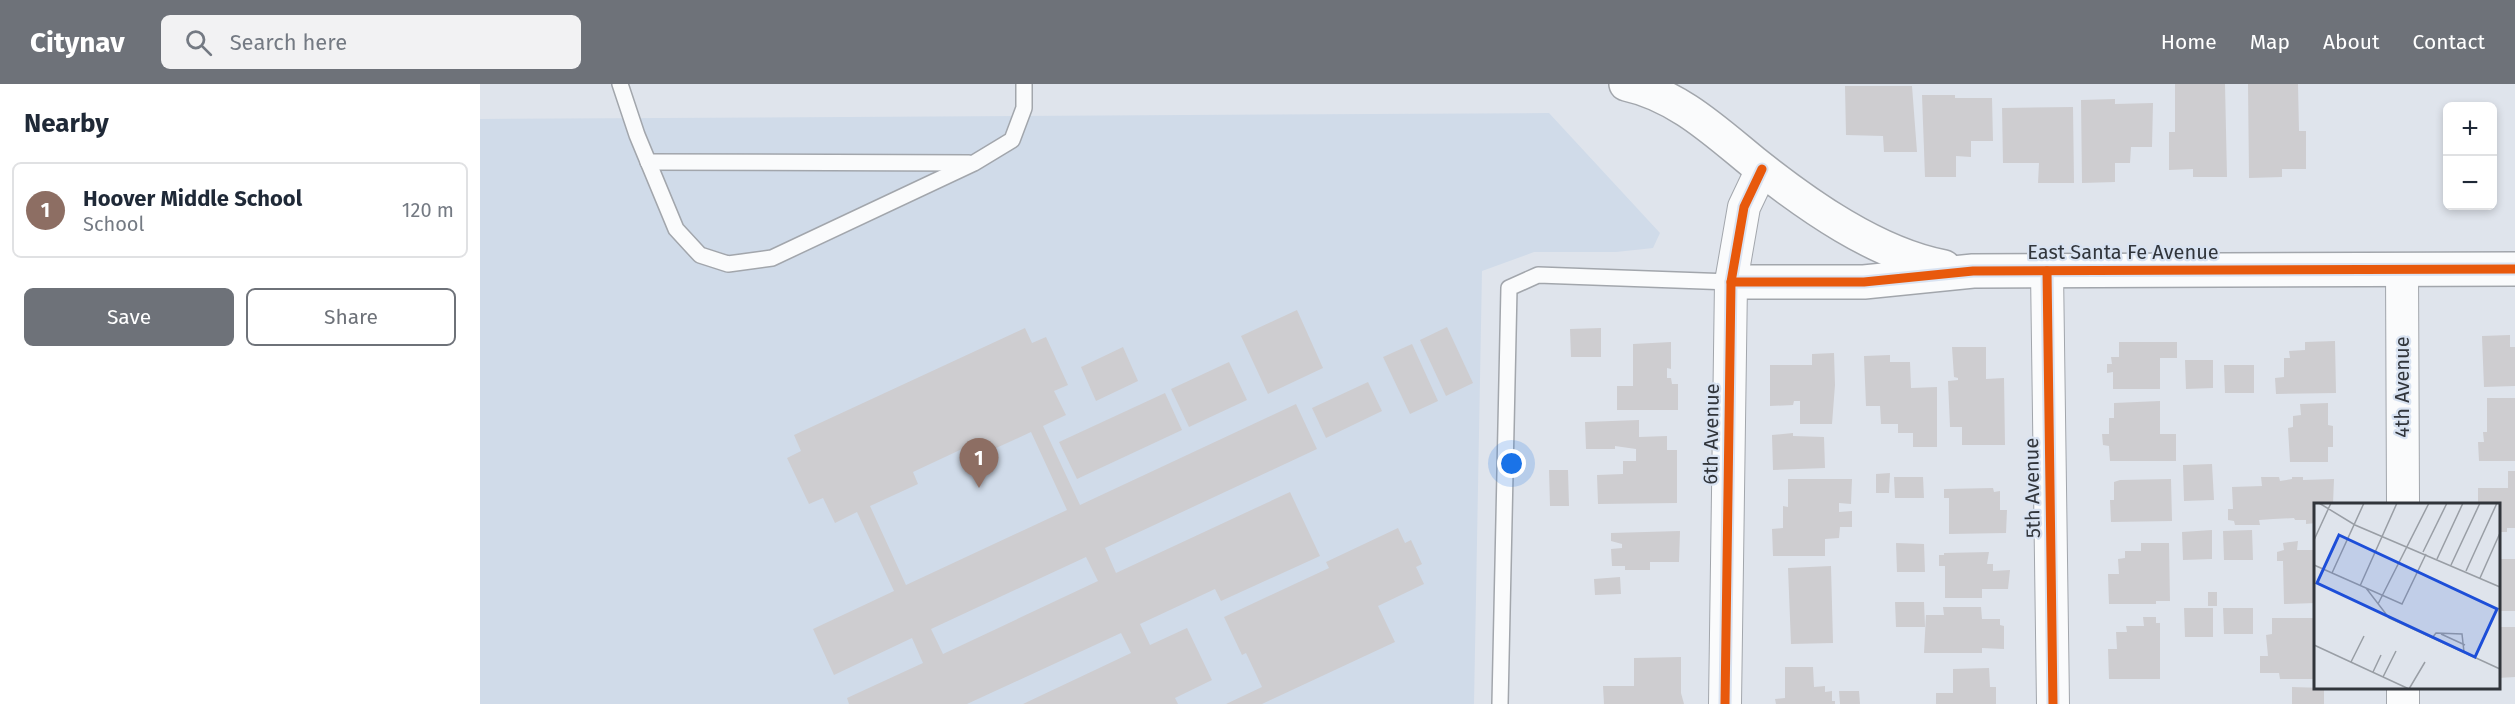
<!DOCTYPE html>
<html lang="en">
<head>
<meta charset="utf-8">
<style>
	body { margin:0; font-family:"Fira Sans",sans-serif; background:#f2f2f3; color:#1f2937 }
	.controls { position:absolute; right:18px; top:18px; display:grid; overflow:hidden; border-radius:9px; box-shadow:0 3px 9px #0003 }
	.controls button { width:54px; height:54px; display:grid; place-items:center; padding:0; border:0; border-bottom:2px solid #e0e1e3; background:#fff; color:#1f2937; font:30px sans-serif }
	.you { position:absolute; left:1032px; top:380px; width:21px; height:21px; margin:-15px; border:4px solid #fff; border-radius:50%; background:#1a73e8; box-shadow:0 0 0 9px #1a73e833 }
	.badge { display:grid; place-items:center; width:39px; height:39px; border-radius:50%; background:#6e7279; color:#fff; font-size:20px; font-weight:700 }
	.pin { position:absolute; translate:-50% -50px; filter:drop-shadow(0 2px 3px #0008) }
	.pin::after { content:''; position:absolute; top:32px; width:21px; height:18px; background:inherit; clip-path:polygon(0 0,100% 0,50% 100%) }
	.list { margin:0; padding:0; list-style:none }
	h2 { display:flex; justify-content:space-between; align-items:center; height:78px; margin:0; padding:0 24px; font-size:26px }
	h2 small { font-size:20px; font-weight:400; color:#747a83 }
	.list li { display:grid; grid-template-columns:39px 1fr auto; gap:18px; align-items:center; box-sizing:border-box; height:96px; margin:0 12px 12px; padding:0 12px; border:2px solid #e0e1e3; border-radius:9px }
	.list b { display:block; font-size:22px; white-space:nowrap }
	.list p { margin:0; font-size:20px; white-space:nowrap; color:#747a83 }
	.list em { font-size:20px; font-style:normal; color:#747a83 }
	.actions { display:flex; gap:12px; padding:18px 24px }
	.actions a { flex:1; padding:14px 0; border:2px solid #6e7279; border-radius:9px; text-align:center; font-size:21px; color:#6e7279 }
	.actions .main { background:#6e7279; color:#fff }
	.icon { flex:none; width:33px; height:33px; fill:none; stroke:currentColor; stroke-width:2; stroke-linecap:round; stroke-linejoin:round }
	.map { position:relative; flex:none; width:2035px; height:620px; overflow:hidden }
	header { display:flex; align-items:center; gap:36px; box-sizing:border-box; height:84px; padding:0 30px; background:#6e7279; color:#fff }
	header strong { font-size:28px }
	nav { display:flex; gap:33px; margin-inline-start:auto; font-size:21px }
	.search { width:420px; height:54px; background:#f2f2f3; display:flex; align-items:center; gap:15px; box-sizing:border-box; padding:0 21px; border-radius:9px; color:#747a83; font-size:22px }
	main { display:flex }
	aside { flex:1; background:#fff }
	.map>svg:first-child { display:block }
	.built { fill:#d0dbe9 }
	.building { fill:#cecdd0; fill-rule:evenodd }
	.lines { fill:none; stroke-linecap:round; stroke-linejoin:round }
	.lane-casing { stroke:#a2a6ac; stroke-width:18 }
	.street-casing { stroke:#a2a6ac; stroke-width:34 }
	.secondary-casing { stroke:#a2a6ac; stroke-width:36 }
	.lane { stroke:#fafbfc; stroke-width:15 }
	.street { stroke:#fafbfc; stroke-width:32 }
	.secondary { stroke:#fafbfc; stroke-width:33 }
	.cycleway-casing { stroke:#d9e3f2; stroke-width:13 }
	.cycleway { stroke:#e8590c; stroke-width:9 }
	.labels { text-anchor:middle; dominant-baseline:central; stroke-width:4.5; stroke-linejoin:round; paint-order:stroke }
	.street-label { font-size:20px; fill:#31353b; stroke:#d9e3f2 }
	.inset-road { fill:none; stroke:#999ea5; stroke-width:1.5 }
	.view { fill:#1d4ed8; fill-opacity:0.15; stroke:#1d4ed8; stroke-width:3 }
	.inset-edge { fill:none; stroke:#31353b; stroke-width:3 }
</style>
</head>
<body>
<header>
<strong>Citynav</strong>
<div class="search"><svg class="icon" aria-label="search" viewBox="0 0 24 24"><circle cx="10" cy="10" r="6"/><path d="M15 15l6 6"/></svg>Search here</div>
<nav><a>Home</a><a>Map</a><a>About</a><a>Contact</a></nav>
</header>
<main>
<aside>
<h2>Nearby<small></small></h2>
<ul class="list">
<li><span class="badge" style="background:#8d6e63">1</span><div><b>Hoover Middle School</b><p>School</p></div><em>120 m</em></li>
</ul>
<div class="actions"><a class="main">Save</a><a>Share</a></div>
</aside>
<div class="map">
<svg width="2035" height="620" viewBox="0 0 2035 620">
	<rect width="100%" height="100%" fill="#dfe4ec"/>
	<!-- built -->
	<path class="built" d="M1069 29 1180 149 1173 164 1136 168H1054L1002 187 994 620H0V35Z"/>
	<!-- building -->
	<g class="building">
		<path d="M1695 0H1745L1747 93H1713V85L1689 86V48H1695Z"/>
		<path d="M1768 0H1818L1819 47H1826V85H1802V93L1769 94Z"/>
		<path d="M1365 2H1432L1437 68H1404L1403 52 1366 51Z"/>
		<path d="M1442 11H1475V14H1512L1513 57H1491V73L1476 72V93H1445Z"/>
		<path d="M1635 15V20L1673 19 1672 63H1651L1650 79H1635V98L1602 99 1601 16Z"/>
		<path d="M1593 23 1594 99H1558L1559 79H1523L1522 24Z"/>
		<path d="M817 226 843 284 788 310 761 252Z"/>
		<path d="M967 243 993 299 966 312 940 256Z"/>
		<path d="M545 244 552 259 566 253 588 301 574 307 586 331 563 342 600 421 816 320 837 365 625 464 636 489 810 408 840 472 741 517 735 505 660 540 670 561 707 544 732 596 695 614 698 620H543L651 569 641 549 487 620H369L367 614 443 579 432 554 354 591 333 545 414 507 377 428 355 439 343 414 329 420 307 374 321 367 314 351ZM551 348 587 426 426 501 390 422 438 400 433 388 497 358 503 370ZM606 473 618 497 463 570 451 545Z"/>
		<path d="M1121 244V273H1091L1090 245Z"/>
		<path d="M2030 251V263H2035V302L2004 303 2002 252Z"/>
		<path d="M1855 257 1856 309 1796 310 1795 294 1804 293V274H1810L1809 267 1825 266V258Z"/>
		<path d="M1191 258V285L1187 284V294H1191L1192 300H1198V326H1137V302H1153V260Z"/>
		<path d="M1639 258H1697V274H1680V305H1633V288L1627 289V280H1632L1631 273H1639Z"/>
		<path d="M932 260 958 317 930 330 903 273Z"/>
		<path d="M643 263 658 297 616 317 601 283Z"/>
		<path d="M1472 263H1506V295L1524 294 1525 361H1482V343H1470L1468 297 1478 296V294L1474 293Z"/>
		<path d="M1354 269 1355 301 1352 340H1320V317H1314L1313 321 1290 322V281H1332V270Z"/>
		<path d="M1410 271V278H1430L1431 304 1457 303V363H1433V349H1418V340H1401L1400 322H1386L1384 272Z"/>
		<path d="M1705 276H1733V304L1706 305Z"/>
		<path d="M749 278 767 316 709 343 691 305Z"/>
		<path d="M1744 281H1774V309H1745Z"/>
		<path d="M888 298 902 327 846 354 832 324Z"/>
		<path d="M685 309 702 346 597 395 579 358Z"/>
		<path d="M2007 314H2035V377H1999L1998 358H2004L2003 348H2007Z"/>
		<path d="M1680 317V350H1696V377H1630L1629 362 1623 361 1622 350H1629V334H1634V319Z"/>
		<path d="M1848 319V341L1853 342V363H1848V378H1810L1808 344 1813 343V332L1821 331 1820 320Z"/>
		<path d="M1159 336V353L1187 352V366H1197V419L1118 420 1117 391 1143 390V377H1156V365L1135 362V365H1106L1105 338Z"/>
		<path d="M1313 349V352L1344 353 1345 384 1293 386 1292 351Z"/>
		<path d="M1732 380 1734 416 1704 417 1703 381Z"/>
		<path d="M1069 386H1088L1089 422H1070Z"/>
		<path d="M2028 387H2035V444H2027V448H2018V420H1998V404H2028Z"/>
		<path d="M1410 389 1409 409H1396V390Z"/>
		<path d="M1414 393H1443L1444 414H1415Z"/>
		<path d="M1781 393H1799L1800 397 1812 395V393H1823V396L1854 395 1853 420H1836V439L1826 440V436H1815L1814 434 1793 435 1779 436 1780 441H1755L1754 437 1748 436V425H1753L1752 403 1782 402Z"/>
		<path d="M1308 395H1372L1371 420 1359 419V428L1372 427V443H1360L1359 454 1345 455V472H1293L1292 445 1303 444V422L1308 423Z"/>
		<path d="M1691 395 1692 437 1631 438 1630 416H1634V398L1640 396Z"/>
		<path d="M1513 404 1514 408 1520 407V426H1527L1526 449 1469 450V414H1464V405Z"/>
		<path d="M918 444 925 459 931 456 942 480 936 483 944 500 898 522 915 558 782 620H746L782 603 766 569 762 571 744 533 849 484 846 478Z"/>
		<path d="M1732 446V475L1703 476 1702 448Z"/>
		<path d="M1772 446 1773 476H1744L1743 447Z"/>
		<path d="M1200 447 1199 478H1170V486H1145V482H1132L1131 465 1142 464V460L1131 457V449Z"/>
		<path d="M1818 457 1817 466H1836V519L1804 520 1803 477H1797V468L1804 466 1803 459Z"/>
		<path d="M1416 459 1444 460 1445 488H1417Z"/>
		<path d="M1661 459H1689L1690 517H1676V520H1629L1628 490H1639L1638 475 1645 474V467H1661Z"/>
		<path d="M1509 468 1507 480H1513V487L1530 486 1528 505H1502V514H1465V482H1459V471H1464V469Z"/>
		<rect x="2018" y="475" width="17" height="52"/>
		<path d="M1351 482 1353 559 1311 560 1308 484Z"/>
		<path d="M1140 493 1141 510 1115 511 1114 495Z"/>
		<rect x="1728" y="508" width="9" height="14"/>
		<path d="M1415 518H1444L1445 543H1416Z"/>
		<path d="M1463 523H1501L1502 535H1520V541L1524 542V565L1502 564V569H1444L1446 531H1464Z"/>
		<path d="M1704 524H1733V553H1705Z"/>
		<path d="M1743 524H1773V550H1744Z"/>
		<path d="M1663 533H1676V539H1680V595H1629L1628 565H1637L1636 548H1647L1646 542H1664Z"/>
		<path d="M1792 534H1836V595H1800L1799 589H1780V572H1788L1786 551 1792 550Z"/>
		<path d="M2018 543H2035V593L2018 594Z"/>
		<path d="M1201 573V609L1204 620H1124L1123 602H1154V574Z"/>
		<path d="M1305 583H1333L1334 603 1345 602V608L1352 607V617H1355V620H1296L1295 615 1305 614Z"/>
		<path d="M1509 584 1510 603H1516V620H1456V609H1473V585Z"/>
		<path d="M1812 603 1844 604V620H1812Z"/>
		<path d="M1359 607H1379L1380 620H1360Z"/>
	</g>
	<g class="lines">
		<!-- lane casing -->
		<g class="lane-casing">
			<g id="lane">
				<path d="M140 0 157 51 196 145 220 171 248 180 292 174 494 79 532 56 544 24V0"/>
				<path d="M168 78 489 79"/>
				<path d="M1020 620 1029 204 1058 191 1251 198"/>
			</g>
		</g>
		<!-- street casing -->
		<g class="street-casing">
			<g id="street">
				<path d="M1922 185 1923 420"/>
				<path d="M1567 187 1573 620"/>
				<path d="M1923 604V620"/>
				<path d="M1245 620 1251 198 1264 123 1282 85"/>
			</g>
		</g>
		<!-- secondary casing -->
		<g class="secondary-casing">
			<g id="secondary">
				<path d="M1146 0C1197 11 1235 47 1273 78 1327 121 1396 170 1464 183"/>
				<path d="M1251 198H1384L1493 187 2035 185"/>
			</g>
		</g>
		<!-- lane -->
		<use href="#lane" class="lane"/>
		<!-- street -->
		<use href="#street" class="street"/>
		<!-- secondary -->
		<use href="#secondary" class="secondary"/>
		<!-- cycleway casing -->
		<g class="cycleway-casing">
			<g id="cycleway">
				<path d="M1567 187 1573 620"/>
				<path d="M1251 198H1384L1493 187 2035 185"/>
				<path d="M1245 620 1251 198 1264 123 1282 85"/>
			</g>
		</g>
		<!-- cycleway -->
		<use href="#cycleway" class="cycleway"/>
	</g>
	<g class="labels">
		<!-- street labels -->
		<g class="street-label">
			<text x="1643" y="168">East Santa Fe Avenue</text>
			<text transform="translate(1922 303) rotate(-90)">4th Avenue</text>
			<text transform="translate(1231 350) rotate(-89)">6th Avenue</text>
			<text transform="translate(1552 404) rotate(-91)">5th Avenue</text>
		</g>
	</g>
	<!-- overview -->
	<g transform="translate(1834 419)">
		<rect width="186" height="186" fill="#dfe4ec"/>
		<path class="inset-road" d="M5 0 41 22 186 84M0 37 17 0M109 49 133 0M123 56 149 0M0 62 88 101 112 51M137 62 166 0M152 68 183 0M18 70 50 0M166 75 186 30M46 83 83 0M52 85 75 115 186 166M64 101 115 0M127 131 151 142M118 135 122 130 148 131 150 149M0 142 95 186 111 159M37 159 50 133M59 169 67 152M69 174 82 148"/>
		<path class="view" d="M25 32 183 106 161 154 3 80Z"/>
		<rect width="186" height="186" class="inset-edge"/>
	</g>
</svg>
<div class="controls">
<button>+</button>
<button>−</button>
</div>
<div class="you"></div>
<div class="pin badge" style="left:499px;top:404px;background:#8d6e63">1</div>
</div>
</main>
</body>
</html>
